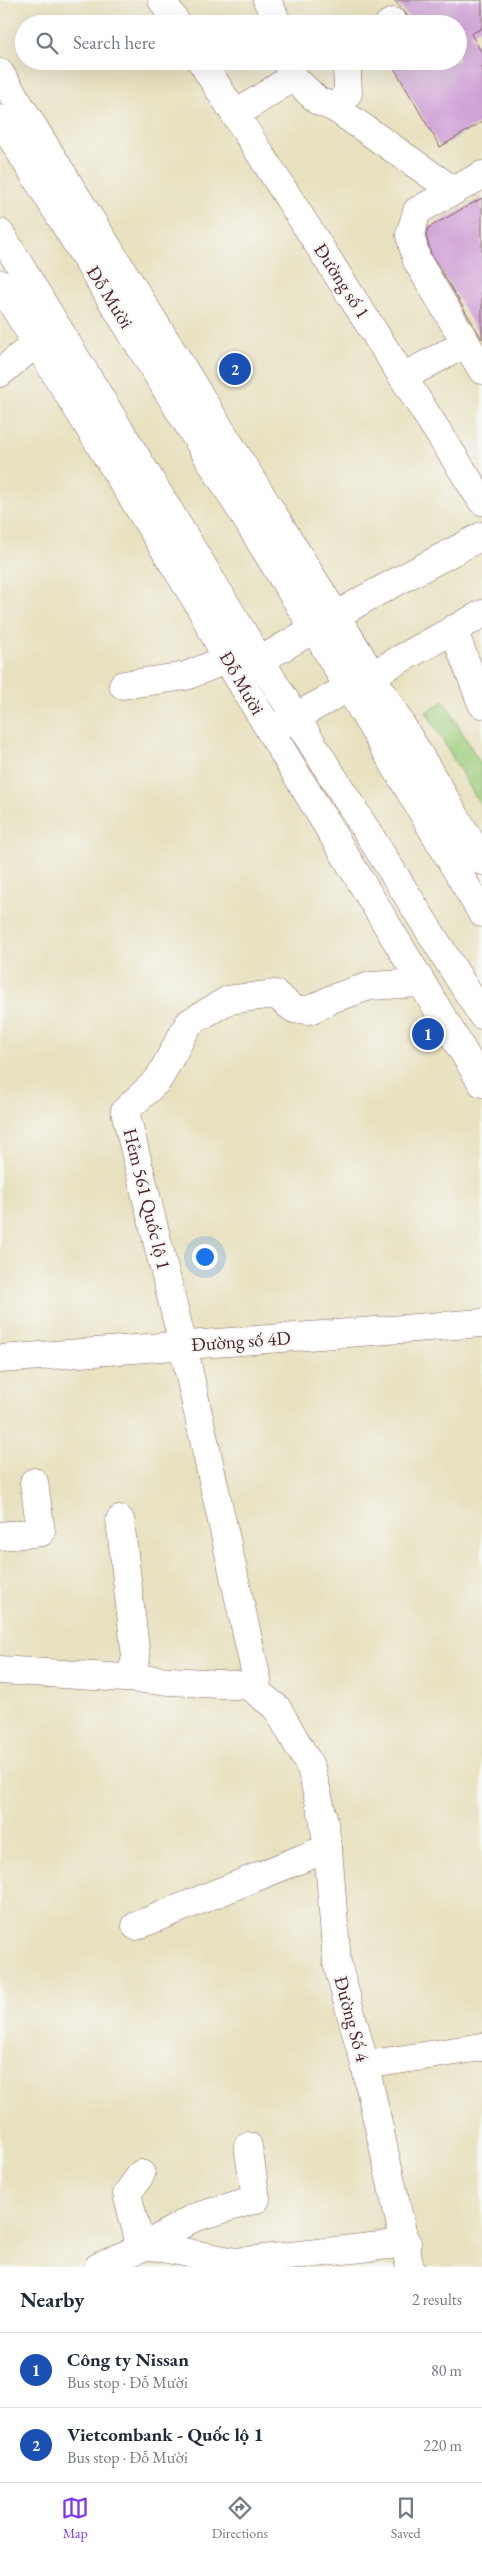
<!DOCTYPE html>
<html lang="en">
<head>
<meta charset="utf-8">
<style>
	body { margin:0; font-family:"EB Garamond",serif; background:#f6f6f7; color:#1f2937 }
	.you { position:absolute; left:204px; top:1256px; width:18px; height:18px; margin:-12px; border:4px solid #fff; border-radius:50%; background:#1a73e8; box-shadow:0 0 0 8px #1a73e833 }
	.badge { display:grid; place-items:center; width:32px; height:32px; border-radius:50%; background:#7c3aed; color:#fff; font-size:16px; font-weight:700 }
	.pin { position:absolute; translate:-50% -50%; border:2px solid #fff; box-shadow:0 1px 5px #0006 }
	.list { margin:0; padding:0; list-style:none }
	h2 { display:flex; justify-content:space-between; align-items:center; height:65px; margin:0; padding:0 20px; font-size:21px }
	h2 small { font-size:16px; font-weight:400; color:#747a83 }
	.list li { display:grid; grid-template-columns:32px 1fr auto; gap:15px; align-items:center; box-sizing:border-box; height:75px; padding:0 20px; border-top:1px solid #e0e1e3 }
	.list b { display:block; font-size:19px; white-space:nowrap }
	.list p { margin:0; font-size:16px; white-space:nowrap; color:#747a83 }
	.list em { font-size:16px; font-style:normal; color:#747a83 }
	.icon { flex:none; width:28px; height:28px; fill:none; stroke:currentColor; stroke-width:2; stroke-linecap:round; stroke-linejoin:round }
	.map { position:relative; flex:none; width:482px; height:2267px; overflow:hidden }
	.search { position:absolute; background:#fff; box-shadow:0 5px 20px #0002; left:15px; right:15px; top:15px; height:55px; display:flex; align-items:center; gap:12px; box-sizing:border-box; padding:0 18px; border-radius:28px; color:#747a83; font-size:19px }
	.sheet { height:215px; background:#fff }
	nav { display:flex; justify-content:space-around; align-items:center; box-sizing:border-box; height:70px; border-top:1px solid #e0e1e3; background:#fff; font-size:14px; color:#747a83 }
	nav a { display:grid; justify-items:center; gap:2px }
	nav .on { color:#7c3aed }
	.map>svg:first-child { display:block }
	.green { fill:#9ccb79; stroke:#737552 }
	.building { fill:#ce9ed5 }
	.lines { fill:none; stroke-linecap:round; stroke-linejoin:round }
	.minor-casing { stroke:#81635f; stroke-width:29 }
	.highway-casing { stroke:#81635f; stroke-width:29 }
	.minor { stroke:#fff; stroke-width:28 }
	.highway { stroke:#fff; stroke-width:28 }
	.labels { text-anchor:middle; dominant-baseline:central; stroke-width:4.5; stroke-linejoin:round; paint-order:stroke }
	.street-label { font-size:19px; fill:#4a1f2b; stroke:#f6f6f2 }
</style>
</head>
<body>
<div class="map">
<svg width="482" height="2267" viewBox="0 0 482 2267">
	<rect width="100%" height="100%" fill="#f6f6f2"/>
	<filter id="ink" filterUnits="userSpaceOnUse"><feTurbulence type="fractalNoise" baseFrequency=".02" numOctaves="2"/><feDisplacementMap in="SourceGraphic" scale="10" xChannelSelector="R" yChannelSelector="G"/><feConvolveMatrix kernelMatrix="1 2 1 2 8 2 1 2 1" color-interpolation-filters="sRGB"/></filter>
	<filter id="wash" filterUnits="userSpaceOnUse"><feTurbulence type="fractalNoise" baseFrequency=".0096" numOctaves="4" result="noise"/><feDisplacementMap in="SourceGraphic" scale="20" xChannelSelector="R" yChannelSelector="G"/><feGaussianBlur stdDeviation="1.12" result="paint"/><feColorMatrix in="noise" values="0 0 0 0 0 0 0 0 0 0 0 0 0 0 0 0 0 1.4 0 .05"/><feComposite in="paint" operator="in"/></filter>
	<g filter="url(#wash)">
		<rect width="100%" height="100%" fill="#e8e1bf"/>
		<!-- green -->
		<path class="green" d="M444 701 482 766V808L426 712Z"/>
		<g id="blocks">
			<!-- building -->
			<g class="building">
				<path d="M394 0H482V28L471 34 482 53V122L440 147 390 61H458V24H408L407 15Z"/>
				<path d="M482 198V339L431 254 426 235 428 228Z"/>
			</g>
		</g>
	</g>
	<g filter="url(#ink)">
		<use href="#blocks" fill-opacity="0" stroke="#81635f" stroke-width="1"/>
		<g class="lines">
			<!-- minor casing -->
			<g class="minor-casing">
				<g id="minor">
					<path d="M162 0 177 24"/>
					<path d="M267 0 278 24"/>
					<path d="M389 24 393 22"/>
					<path d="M201 61 482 501"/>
					<path d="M293 77 318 101 335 108 454 191"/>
					<path d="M335 108 348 93 347 69 344 61"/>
					<path d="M235 115 293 77 286 61"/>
					<path d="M466 343 482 370"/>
					<path d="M0 373 36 343"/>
					<path d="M403 377 466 343 417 261 410 235 417 211 482 175"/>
					<path d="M453 629 482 704"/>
					<path d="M239 673 366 598 482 536"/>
					<path d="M123 685 186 676 249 650"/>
					<path d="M270 731 482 614"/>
					<path d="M0 1359 482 1323"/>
					<path d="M120 1520 136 1657 130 1678"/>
					<path d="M0 1536 41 1532 34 1482"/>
					<path d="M0 1670 249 1686 277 1708 311 1768 323 1817 328 1848 337 1963 365 2065 410 2267"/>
					<path d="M249 1686 257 1680 183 1345 125 1111 158 1080 189 1023 228 1000 275 994 294 1009 310 1010 334 998 370 986 420 983"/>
					<path d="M136 1926 328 1848"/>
					<path d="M365 2065 482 2047"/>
					<path d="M141 2174 127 2194 141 2248"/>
					<path d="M147 2245 193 2218 256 2199 248 2146"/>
					<path d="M98 2267 147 2245 235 2262 407 2243"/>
				</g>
			</g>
			<!-- highway casing -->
			<g class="highway-casing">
				<g id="highway">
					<path d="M0 73 354 645 482 861"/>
					<path d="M0 119 314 629 482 913"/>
					<path d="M0 233 253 649 482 1015"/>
					<path d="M0 284 199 605 227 659 482 1083"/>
				</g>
			</g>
			<!-- minor -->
			<use href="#minor" class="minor"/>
			<!-- highway -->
			<use href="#highway" class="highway"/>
		</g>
	</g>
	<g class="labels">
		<!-- street labels -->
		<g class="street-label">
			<text transform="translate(342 281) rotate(57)">Đường số 1</text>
			<text transform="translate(110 297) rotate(58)">Đỗ Mười</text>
			<text transform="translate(242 683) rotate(60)">Đỗ Mười</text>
			<text transform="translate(147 1199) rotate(76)">Hẻm 561 Quốc lộ 1</text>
			<text transform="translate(241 1341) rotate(-4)">Đường số 4D</text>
			<text transform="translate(352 2019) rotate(75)">Đường Số 4</text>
		</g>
	</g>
</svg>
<div class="you"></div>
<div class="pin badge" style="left:428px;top:1034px;background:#1a4fb4">1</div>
<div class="pin badge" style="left:235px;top:369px;background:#1a4fb4">2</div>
<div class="search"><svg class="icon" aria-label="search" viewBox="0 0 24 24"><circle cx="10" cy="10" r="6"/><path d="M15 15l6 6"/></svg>Search here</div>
</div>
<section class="sheet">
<h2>Nearby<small>2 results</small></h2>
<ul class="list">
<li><span class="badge" style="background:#1a4fb4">1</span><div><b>Công ty Nissan</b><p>Bus stop · Đỗ Mười</p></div><em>80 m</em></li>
<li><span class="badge" style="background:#1a4fb4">2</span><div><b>Vietcombank - Quốc lộ 1</b><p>Bus stop · Đỗ Mười</p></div><em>220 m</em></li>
</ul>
</section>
<nav>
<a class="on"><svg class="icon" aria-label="map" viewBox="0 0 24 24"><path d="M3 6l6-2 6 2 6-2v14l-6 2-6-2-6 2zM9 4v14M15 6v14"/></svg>Map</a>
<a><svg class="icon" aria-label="directions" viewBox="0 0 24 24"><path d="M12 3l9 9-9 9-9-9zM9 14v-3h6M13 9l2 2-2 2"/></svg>Directions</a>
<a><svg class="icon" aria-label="saved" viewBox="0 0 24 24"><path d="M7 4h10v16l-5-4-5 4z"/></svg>Saved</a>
</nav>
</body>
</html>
